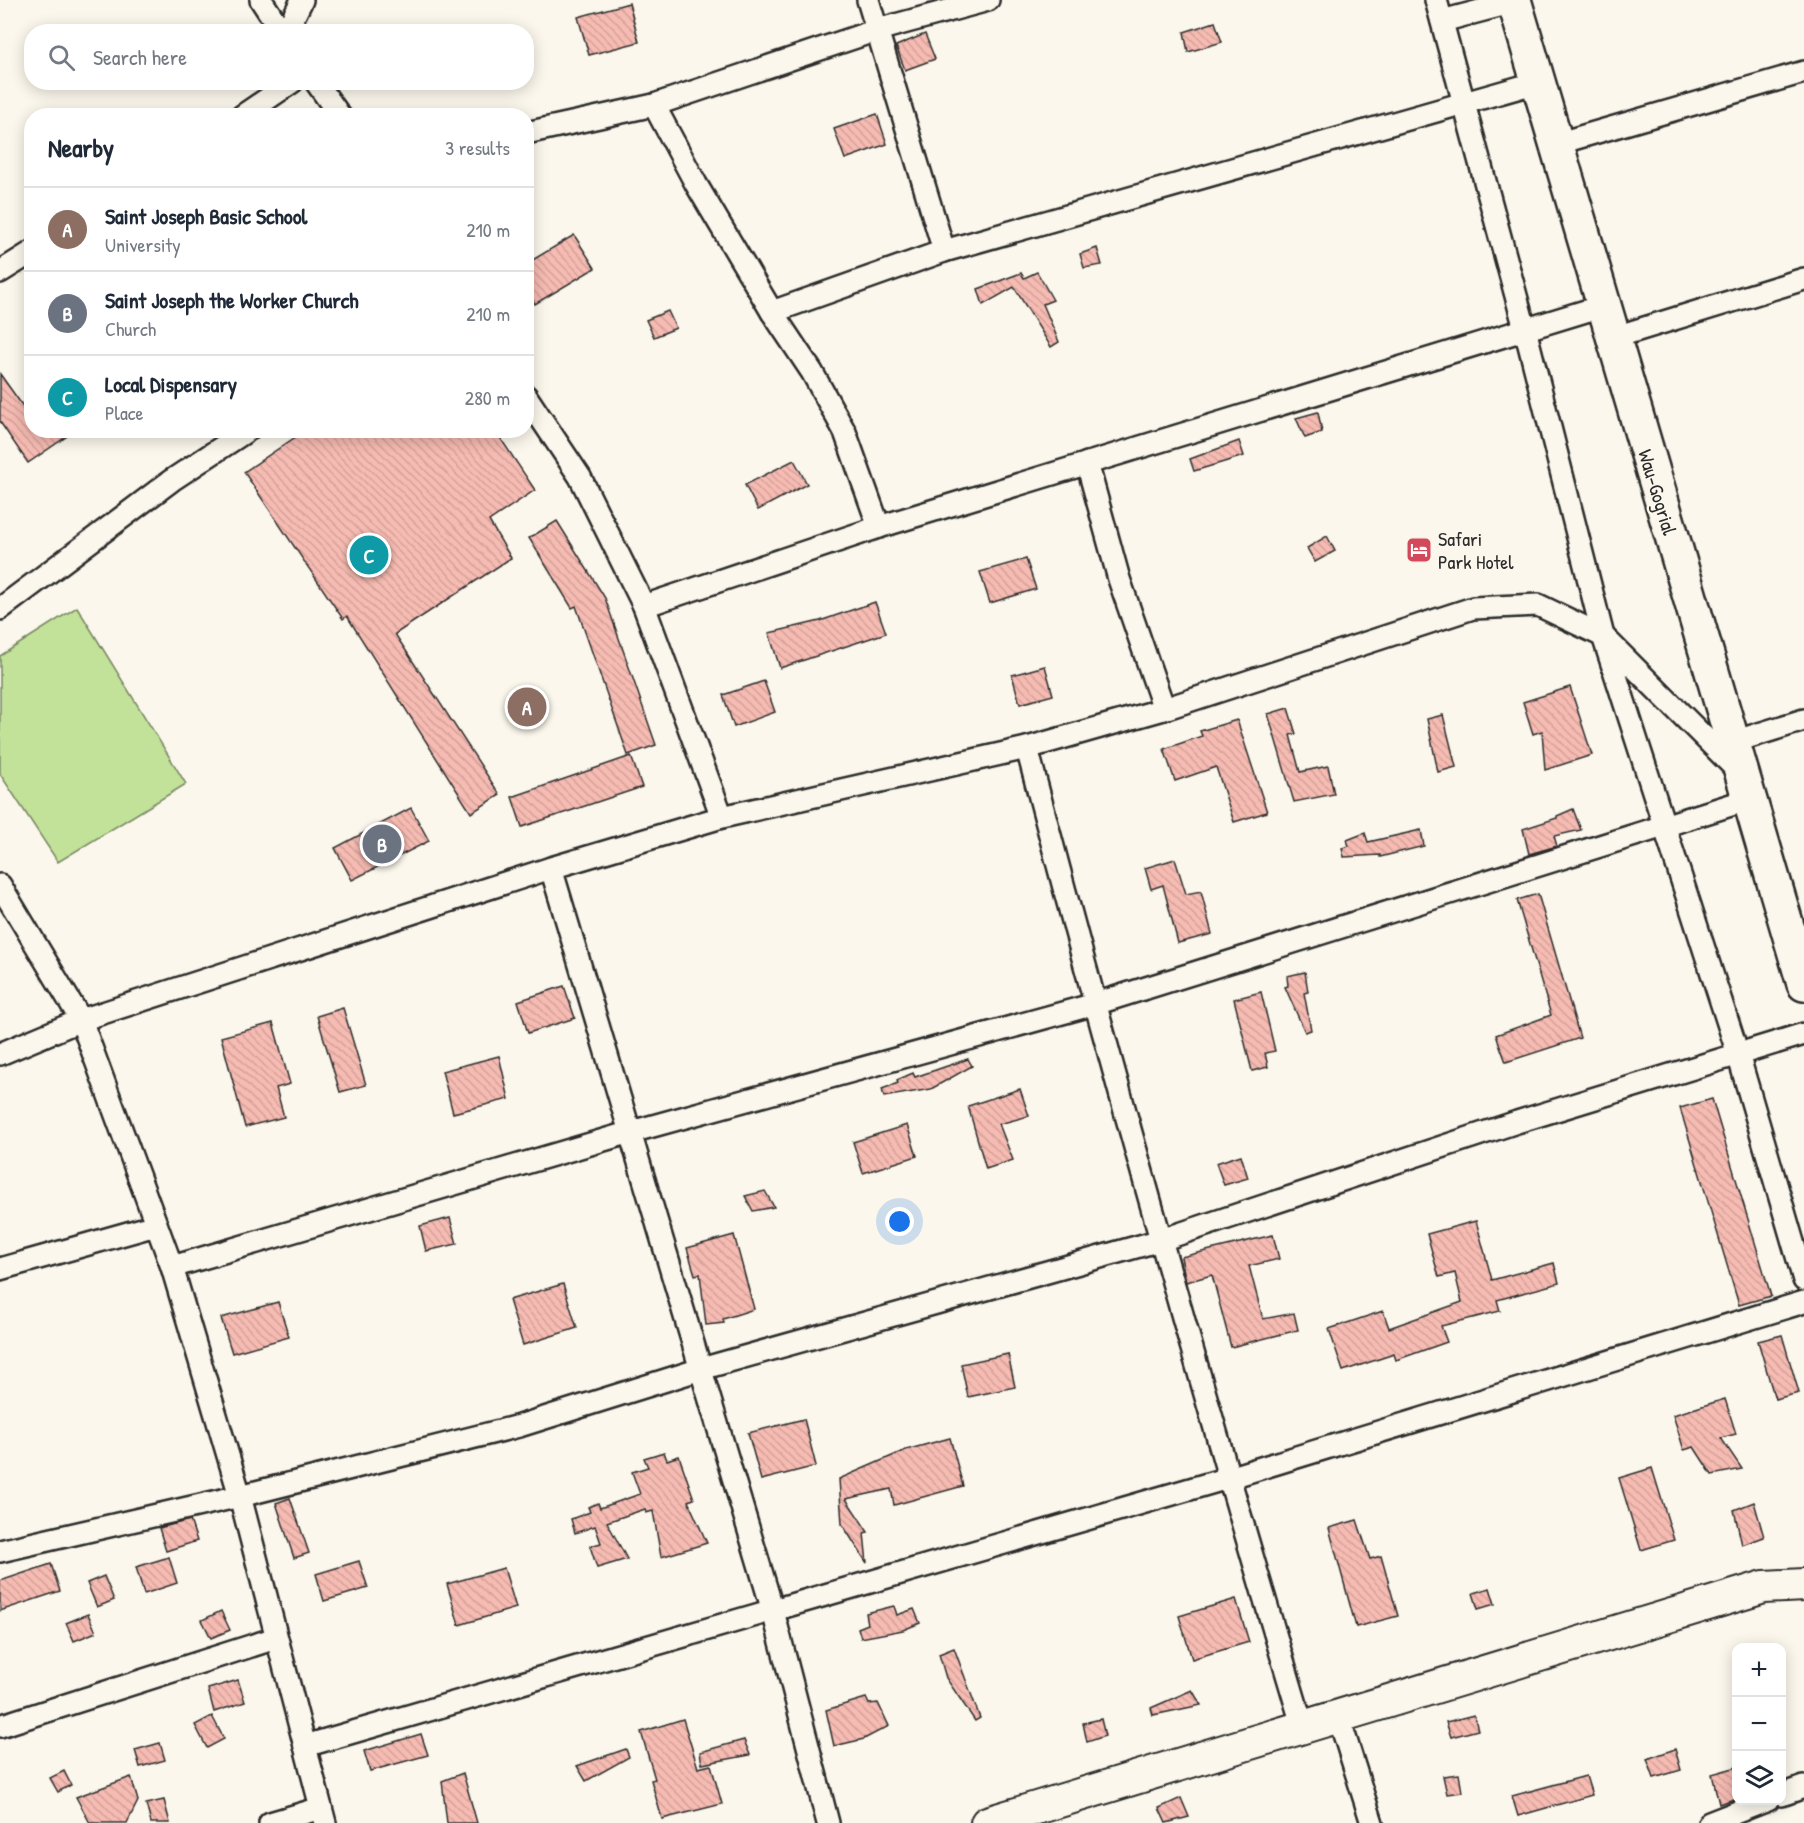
<!DOCTYPE html>
<html lang="en">
<head>
<meta charset="utf-8">
<style>
	body { margin:0; font-family:"Patrick Hand",sans-serif; background:#f6f6f7; color:#1f2937 }
	.controls { position:absolute; right:18px; bottom:18px; display:grid; overflow:hidden; border-radius:12px; box-shadow:0 3px 15px #0003 }
	.controls button { width:54px; height:54px; display:grid; place-items:center; padding:0; border:0; border-bottom:2px solid #e0e1e3; background:#fff; color:#1f2937; font:30px sans-serif }
	.you { position:absolute; left:900px; top:1222px; width:21px; height:21px; margin:-15px; border:4px solid #fff; border-radius:50%; background:#1a73e8; box-shadow:0 0 0 9px #1a73e833 }
	.badge { display:grid; place-items:center; width:39px; height:39px; border-radius:50%; background:#111827; color:#fff; font-size:20px; font-weight:700 }
	.pin { position:absolute; translate:-50% -50%; border:3px solid #fff; box-shadow:0 2px 6px #0006 }
	.list { margin:0; padding:0; list-style:none }
	h2 { display:flex; justify-content:space-between; align-items:center; height:78px; margin:0; padding:0 24px; font-size:26px }
	h2 small { font-size:20px; font-weight:400; color:#747a83 }
	.list li { display:grid; grid-template-columns:39px 1fr auto; gap:18px; align-items:center; box-sizing:border-box; height:84px; padding:0 24px; border-top:2px solid #e0e1e3 }
	.list b { display:block; font-size:22px; white-space:nowrap }
	.list p { margin:0; font-size:20px; white-space:nowrap; color:#747a83 }
	.list em { font-size:20px; font-style:normal; color:#747a83 }
	.icon { flex:none; width:33px; height:33px; fill:none; stroke:currentColor; stroke-width:2; stroke-linecap:round; stroke-linejoin:round }
	.map { position:relative; flex:none; width:1804px; height:1823px; overflow:hidden }
	.search { position:absolute; background:#fff; box-shadow:0 3px 15px #0003; left:24px; top:24px; width:510px; height:66px; display:flex; align-items:center; gap:15px; box-sizing:border-box; padding:0 21px; border-radius:24px; color:#747a83; font-size:22px }
	.panel { position:absolute; background:#fff; box-shadow:0 3px 15px #0003; left:24px; top:108px; width:510px; height:330px; border-radius:24px }
	.map>svg:first-child { display:block }
	.grass { fill:#c2e199; stroke:#768662; stroke-width:1.5 }
	.building { fill:url(#building-back-hatch); stroke:#2b2b2b; stroke-width:1.5 }
	.lines { fill:none; stroke-linecap:round; stroke-linejoin:round }
	.street-casing { stroke:#2b2b2b; stroke-width:26 }
	.secondary-casing { stroke:#2b2b2b; stroke-width:36 }
	.primary-casing { stroke:#2b2b2b; stroke-width:38 }
	.street { stroke:#fbf7ec; stroke-width:21 }
	.secondary { stroke:#fbf7ec; stroke-width:32 }
	.primary { stroke:#fbf7ec; stroke-width:33 }
	.labels { text-anchor:middle; dominant-baseline:central; stroke-width:4.5; stroke-linejoin:round; paint-order:stroke }
	.street-label { font-size:20px; fill:#2b2b2b; stroke:#fbf7ec }
	.poi-label { font-size:20px; fill:#2b2b2b; stroke:#fbf7ec; text-anchor:start }
</style>
</head>
<body>
<div class="map">
<svg width="1804" height="1823" viewBox="0 0 1804 1823">
	<defs>
		<pattern id="building-back-hatch" width="6" height="6" patternUnits="userSpaceOnUse" patternTransform="scale(1.5)"><rect width="6" height="6" fill="#f6bbb2"/><path d="M-1 5l2 2M0 0l6 6M5-1l2 2" fill="none" stroke="#d3a199"/></pattern>
	</defs>
	<rect width="100%" height="100%" fill="#fbf7ec"/>
	<filter id="ink" filterUnits="userSpaceOnUse"><feTurbulence type="fractalNoise" baseFrequency=".0167" numOctaves="2"/><feDisplacementMap in="SourceGraphic" scale="12" xChannelSelector="R" yChannelSelector="G"/><feConvolveMatrix kernelMatrix="1 2 1 2 8 2 1 2 1" color-interpolation-filters="sRGB"/></filter>
	<g filter="url(#ink)">
		<!-- grass -->
		<path class="grass" d="M77 607 186 784 58 862 0 774V656Z"/>
		<!-- building -->
		<g class="building">
			<path d="M629 3 639 42 589 55 578 17Z"/>
			<path d="M1215 22 1222 42 1188 52 1184 32Z"/>
			<path d="M925 34 935 59 905 70 896 46Z"/>
			<path d="M877 114 887 144 845 159 834 129Z"/>
			<path d="M574 235 595 268 535 304 526 290V264Z"/>
			<path d="M1097 248 1102 265 1084 268 1080 254Z"/>
			<path d="M1037 272 1053 300 1043 304 1059 342 1051 347 1014 287 983 305 978 289 1021 273 1024 278Z"/>
			<path d="M668 311 676 328 654 337 646 320Z"/>
			<path d="M0 374 32 419V430H76L28 463 0 422Z"/>
			<path d="M1318 412 1322 432 1305 438 1296 418Z"/>
			<path d="M306 430H495L535 490 489 521 511 558 395 634 500 795 471 813 347 616 343 619 244 472Z"/>
			<path d="M1239 441 1244 456 1194 471 1190 459Z"/>
			<path d="M794 460 807 484 758 510 745 485Z"/>
			<path d="M557 521 605 598 656 745 628 755 576 606 572 608 529 538Z"/>
			<path d="M1327 536 1335 551 1315 562 1307 548Z"/>
			<path d="M1026 559 1036 589 990 603 980 572Z"/>
			<path d="M875 602 886 633 780 668 769 633 820 621Z"/>
			<path d="M1045 666 1053 695 1020 704 1012 675Z"/>
			<path d="M764 681 775 712 734 727 723 695Z"/>
			<path d="M1570 687 1592 755 1545 770 1542 731 1533 734 1523 702Z"/>
			<path d="M1288 708 1296 734 1290 735 1300 772 1328 766 1334 794 1294 802 1268 714Z"/>
			<path d="M1443 715 1456 767 1438 772 1427 719Z"/>
			<path d="M1237 720 1267 812 1234 822 1216 767 1175 781 1164 749 1202 736 1200 731Z"/>
			<path d="M631 756 642 787 522 827 512 797Z"/>
			<path d="M411 808 429 841 352 880 335 848Z"/>
			<path d="M1573 809 1581 830 1554 836 1557 846 1529 854 1523 829 1557 818V816Z"/>
			<path d="M1421 830 1424 846 1380 857V855L1344 857 1342 848 1349 846 1347 840 1365 833 1368 842Z"/>
			<path d="M1175 859 1186 894 1201 891 1212 934 1178 943 1163 885 1151 889 1145 868Z"/>
			<path d="M1538 894 1580 1038 1506 1062 1496 1035 1551 1015 1517 900Z"/>
			<path d="M1305 972 1308 992 1304 993 1311 1030 1305 1032 1285 987 1288 986 1287 976Z"/>
			<path d="M564 986 575 1018 528 1033 518 1001Z"/>
			<path d="M1261 992 1275 1051 1265 1053 1268 1067 1252 1071 1234 999Z"/>
			<path d="M343 1008 366 1085 340 1092 317 1016Z"/>
			<path d="M273 1023 290 1084 276 1088 284 1117 245 1127 221 1037Z"/>
			<path d="M499 1056 509 1099 453 1113 442 1071Z"/>
			<path d="M968 1059 972 1066 931 1089 884 1097 882 1089 898 1083 897 1080 913 1073 915 1077Z"/>
			<path d="M1020 1089 1029 1116 999 1124 1013 1160 986 1169 968 1106Z"/>
			<path d="M1712 1099 1771 1296 1739 1305 1680 1108Z"/>
			<path d="M907 1125 917 1156 863 1173 853 1142Z"/>
			<path d="M1241 1155 1248 1178 1224 1185 1216 1163Z"/>
			<path d="M765 1191 774 1207 753 1211 745 1196Z"/>
			<path d="M450 1218 457 1244 426 1251 420 1226Z"/>
			<path d="M1476 1221 1492 1280 1554 1263 1559 1283 1497 1300 1500 1311 1441 1326 1447 1342 1396 1360 1394 1354 1343 1371 1329 1329 1383 1311 1389 1328 1462 1302 1455 1273 1439 1277 1427 1234Z"/>
			<path d="M734 1235 754 1309 723 1319 724 1323 706 1325 700 1274 695 1275 687 1248Z"/>
			<path d="M1273 1235 1279 1259 1249 1266 1263 1319 1294 1313 1298 1330 1231 1347 1212 1275 1186 1282 1181 1257Z"/>
			<path d="M563 1284 577 1328 523 1345 509 1300Z"/>
			<path d="M278 1302 289 1337 232 1353 221 1318Z"/>
			<path d="M1782 1335 1799 1393 1775 1399 1758 1341Z"/>
			<path d="M1008 1354 1015 1387 968 1397 961 1364Z"/>
			<path d="M1725 1399 1736 1434 1721 1438 1742 1469 1712 1475 1694 1447 1684 1450 1673 1415Z"/>
			<path d="M804 1419 816 1466 761 1480 748 1433Z"/>
			<path d="M950 1438 963 1486 894 1505 891 1489 846 1499 868 1532 864 1533 867 1563 842 1524 839 1479 906 1450Z"/>
			<path d="M664 1452 667 1460 679 1456 694 1499 688 1501 707 1543 661 1557 653 1511 646 1513 645 1509 607 1522 627 1559 597 1568 590 1546 601 1543 595 1526 575 1533 571 1519 590 1512 588 1507 598 1503 600 1508 640 1494 632 1472 648 1467 644 1458Z"/>
			<path d="M1652 1468 1674 1540 1641 1550 1619 1478Z"/>
			<path d="M290 1498 309 1553 294 1558 276 1503Z"/>
			<path d="M1754 1502 1764 1537 1742 1545 1734 1510Z"/>
			<path d="M190 1520 197 1541 166 1551 159 1528Z"/>
			<path d="M1357 1520 1370 1559 1381 1556 1398 1616 1356 1627 1329 1528Z"/>
			<path d="M169 1557 177 1583 144 1594 136 1567Z"/>
			<path d="M359 1561 368 1588 324 1601 316 1574Z"/>
			<path d="M51 1564 60 1591 0 1611V1581Z"/>
			<path d="M504 1568 516 1608 459 1625 447 1584Z"/>
			<path d="M104 1576 114 1600 97 1607 87 1583Z"/>
			<path d="M1490 1588 1495 1604 1478 1609 1473 1593Z"/>
			<path d="M1236 1599 1249 1642 1192 1659 1179 1616Z"/>
			<path d="M894 1606 897 1615 914 1609 920 1623 903 1630 861 1638 858 1628 868 1624 866 1613Z"/>
			<path d="M221 1611 230 1630 211 1638 202 1620Z"/>
			<path d="M88 1614 96 1632 74 1641 66 1623Z"/>
			<path d="M954 1648 980 1718 975 1721 946 1678 939 1654Z"/>
			<path d="M238 1680 245 1702 214 1712 208 1689Z"/>
			<path d="M1192 1690 1201 1705 1153 1715 1151 1708Z"/>
			<path d="M866 1698 869 1704 878 1703 889 1726 864 1739 834 1746 826 1710Z"/>
			<path d="M1474 1715 1478 1730 1451 1737 1446 1722Z"/>
			<path d="M212 1716 224 1739 207 1748 195 1725Z"/>
			<path d="M683 1719 698 1768 711 1765 722 1804 662 1819 651 1780 655 1779 641 1732Z"/>
			<path d="M1101 1719 1105 1736 1087 1742 1083 1723Z"/>
			<path d="M421 1734 428 1755 370 1771 364 1751Z"/>
			<path d="M744 1740 750 1755 702 1764 700 1752Z"/>
			<path d="M160 1743 165 1760 140 1767 135 1750Z"/>
			<path d="M626 1749 629 1757 586 1781 577 1766Z"/>
			<path d="M1675 1749 1681 1770 1654 1778 1647 1759Z"/>
			<path d="M1737 1767V1798L1719 1804 1712 1774Z"/>
			<path d="M64 1771 71 1785 58 1792 50 1778Z"/>
			<path d="M463 1773 477 1823H447L442 1781Z"/>
			<path d="M1459 1774 1462 1792 1447 1794 1443 1776Z"/>
			<path d="M1586 1776 1592 1795 1518 1816 1512 1796Z"/>
			<path d="M131 1777 138 1801 127 1823H90L76 1797Z"/>
			<path d="M1181 1798 1189 1817 1166 1823 1159 1808Z"/>
			<path d="M164 1800 170 1823H151L146 1804Z"/>
		</g>
		<g class="lines">
			<!-- street casing -->
			<g class="street-casing">
				<g id="street">
					<path d="M261 0 282 32"/>
					<path d="M868 0 944 251"/>
					<path d="M1436 0 1525 329 1603 636 1738 1054 1804 1280"/>
					<path d="M1442 21 1514 2"/>
					<path d="M286 32 302 0"/>
					<path d="M316 82 340 116"/>
					<path d="M654 105 696 184 772 312 812 372 845 432 879 527"/>
					<path d="M242 116 292 82"/>
					<path d="M526 133 654 105 877 30 988 0"/>
					<path d="M1556 144 1804 72"/>
					<path d="M0 272 32 252"/>
					<path d="M772 312 944 251 1538 82"/>
					<path d="M1612 338 1804 279"/>
					<path d="M526 396 580 477 644 606 722 817"/>
					<path d="M1087 463 1119 579 1164 709"/>
					<path d="M644 606 879 527 1602 306"/>
					<path d="M0 609 172 480 248 430"/>
					<path d="M1733 742 1804 720"/>
					<path d="M1027 748C1113 1077 1206 1403 1303 1728"/>
					<path d="M551 868 773 1611 828 1823"/>
					<path d="M0 885 81 1020 172 1267 240 1496 325 1823"/>
					<path d="M0 1054 81 1020 551 868 722 817 1027 748 1164 709 1473 608 1538 605 1603 636 1737 770"/>
					<path d="M172 1267 631 1132 1095 1004 1750 799"/>
					<path d="M0 1269 156 1225"/>
					<path d="M0 1551 240 1496 519 1426 701 1369 1161 1240 1517 1122 1804 1034"/>
					<path d="M1339 1718 1372 1823"/>
					<path d="M0 1726 276 1638"/>
					<path d="M305 1746 1228 1478 1804 1302"/>
					<path d="M1782 1795 1804 1787"/>
					<path d="M270 1823 321 1808"/>
					<path d="M1709 1823 1768 1800"/>
				</g>
			</g>
			<!-- secondary casing -->
			<g class="secondary-casing">
				<path id="secondary" d="M987 1823 1764 1587 1804 1585"/>
			</g>
			<!-- primary casing -->
			<g class="primary-casing">
				<path id="primary" d="M1514 0 1804 984"/>
			</g>
			<!-- street -->
			<use href="#street" class="street"/>
			<!-- secondary -->
			<use href="#secondary" class="secondary"/>
			<!-- primary -->
			<use href="#primary" class="primary"/>
		</g>
	</g>
	<!-- icons -->
	<defs>
		<g id="hotel-square" transform="scale(1.35)"><rect x="-9" y="-9" width="18" height="18" rx="4" fill="#d1495b" stroke="#fbf7ec"/><path d="M-6-4.5h1.5V1H6V5H4.5V3h-9V5H-6ZM-4 0a1.8 1.8 0 1 1 3.6 0ZM.5 0V-2.5h3Q6-2.5 6 0Z" fill="#fff"/></g>
	</defs>
	<g fill-rule="evenodd">
		<use href="#hotel-square" x="1419" y="550"/>
	</g>
	<g class="labels">
		<!-- street labels -->
		<g class="street-label">
			<text transform="translate(1658 492) rotate(73)">Wau-Gogrial</text>
		</g>
		<!-- poi labels -->
		<g class="poi-label">
			<text x="1438" y="538">Safari<tspan x="1438" dy="23">Park Hotel</tspan></text>
		</g>
	</g>
</svg>
<div class="controls">
<button>+</button>
<button>−</button>
<button><svg class="icon" aria-label="layers" viewBox="0 0 24 24"><path d="M12 4l9 5-9 5-9-5zM3 14l9 5 9-5"/></svg></button>
</div>
<div class="you"></div>
<div class="pin badge" style="left:527px;top:707px;background:#8d6e63">A</div>
<div class="pin badge" style="left:382px;top:844px;background:#6b7280">B</div>
<div class="pin badge" style="left:369px;top:555px;background:#0f9aa8">C</div>
<div class="search"><svg class="icon" aria-label="search" viewBox="0 0 24 24"><circle cx="10" cy="10" r="6"/><path d="M15 15l6 6"/></svg>Search here</div>
<section class="panel">
<h2>Nearby<small>3 results</small></h2>
<ul class="list">
<li><span class="badge" style="background:#8d6e63">A</span><div><b>Saint Joseph Basic School</b><p>University</p></div><em>210 m</em></li>
<li><span class="badge" style="background:#6b7280">B</span><div><b>Saint Joseph the Worker Church</b><p>Church</p></div><em>210 m</em></li>
<li><span class="badge" style="background:#0f9aa8">C</span><div><b>Local Dispensary</b><p>Place</p></div><em>280 m</em></li>
</ul>
</section>
</div>
</body>
</html>
